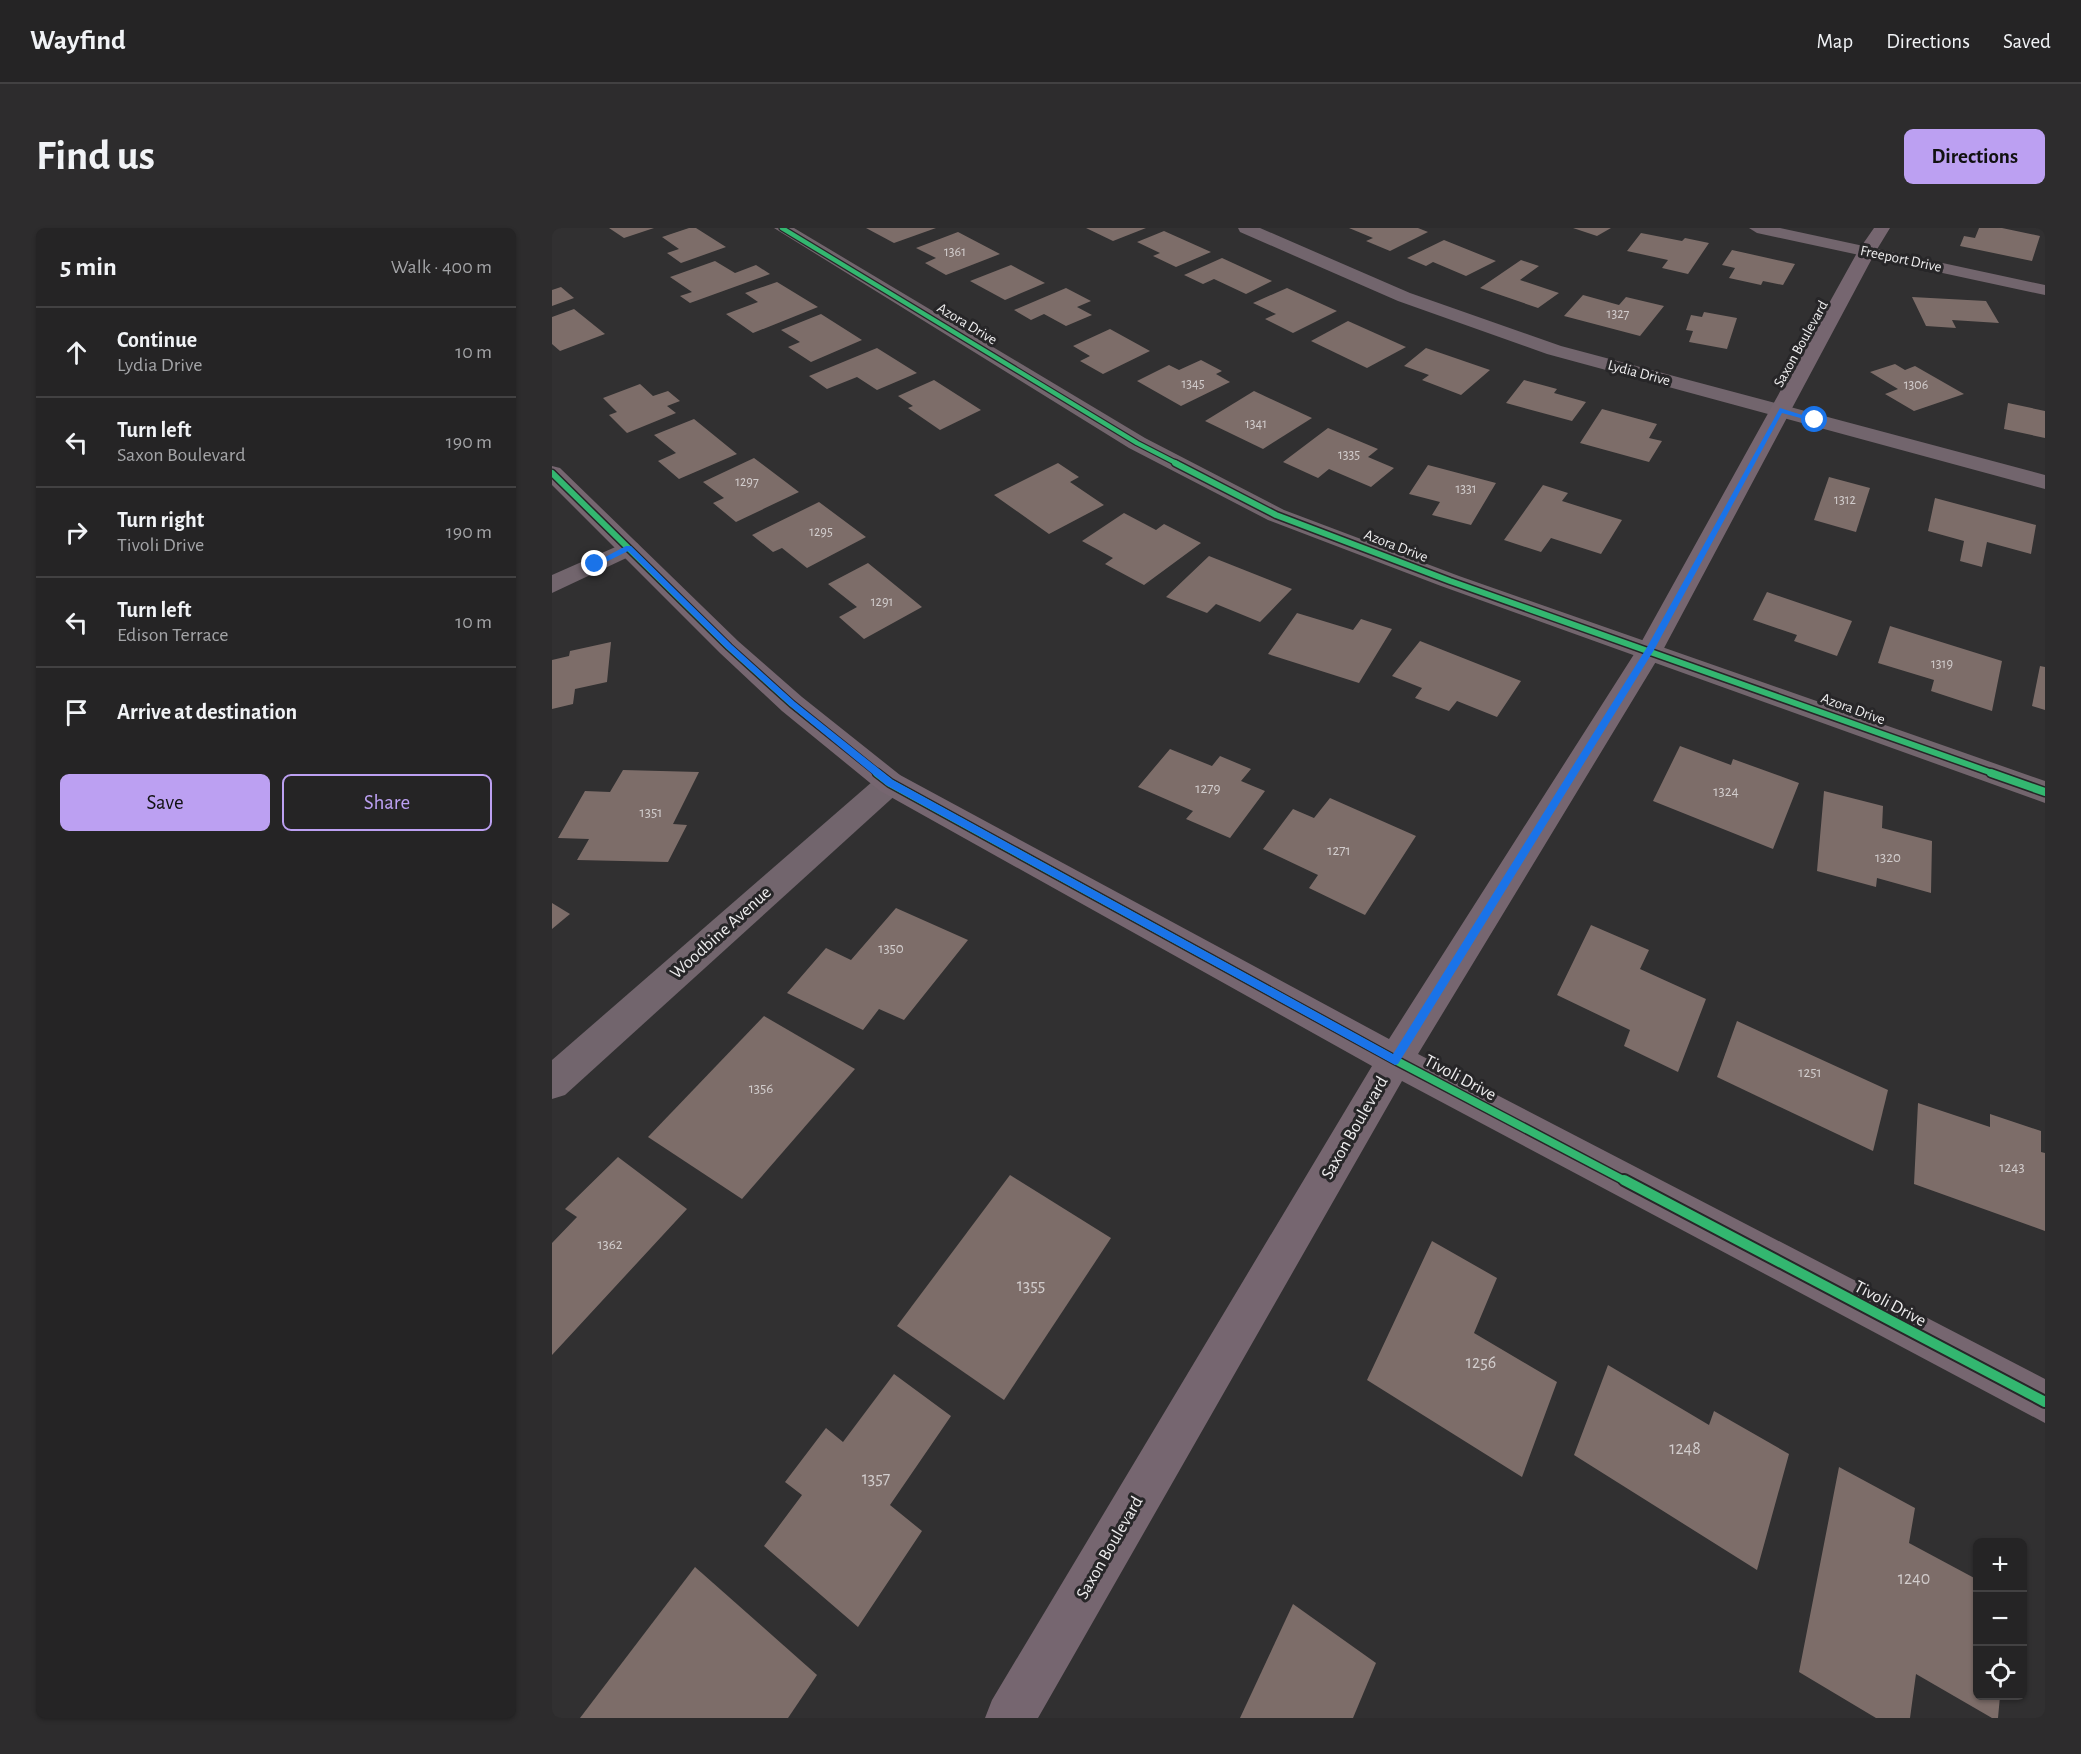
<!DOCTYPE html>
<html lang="en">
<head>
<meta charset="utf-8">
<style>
	body { margin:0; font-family:"Alegreya Sans",sans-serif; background:#2d2c2d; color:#f1f3f6 }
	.controls { position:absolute; right:18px; bottom:18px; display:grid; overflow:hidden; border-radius:9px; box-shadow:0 2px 4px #0004 }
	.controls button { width:54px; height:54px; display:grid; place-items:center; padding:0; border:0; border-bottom:2px solid #424142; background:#252425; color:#f1f3f6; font:30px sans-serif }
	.stop { position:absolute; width:18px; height:18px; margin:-14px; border:4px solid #1a73e8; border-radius:50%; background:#fff }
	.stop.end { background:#1a73e8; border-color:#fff; box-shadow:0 2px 6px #0008 }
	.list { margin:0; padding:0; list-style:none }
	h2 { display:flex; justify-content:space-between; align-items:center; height:78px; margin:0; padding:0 24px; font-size:26px }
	h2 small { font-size:20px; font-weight:400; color:#a3a4a7 }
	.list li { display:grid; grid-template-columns:39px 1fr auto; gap:18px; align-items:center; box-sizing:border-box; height:90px; padding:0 24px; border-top:2px solid #424142 }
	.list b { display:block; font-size:22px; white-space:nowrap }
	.list p { margin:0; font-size:20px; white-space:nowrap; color:#a3a4a7 }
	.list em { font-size:20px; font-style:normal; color:#a3a4a7 }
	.actions { display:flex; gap:12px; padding:18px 24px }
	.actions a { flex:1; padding:14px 0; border:2px solid #bca0f2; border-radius:9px; text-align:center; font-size:21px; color:#bca0f2 }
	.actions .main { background:#bca0f2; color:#111 }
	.icon { flex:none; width:33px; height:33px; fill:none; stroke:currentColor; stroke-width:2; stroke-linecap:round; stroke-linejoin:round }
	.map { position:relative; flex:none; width:1493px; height:1490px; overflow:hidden; border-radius:9px }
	header { display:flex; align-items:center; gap:36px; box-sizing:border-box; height:84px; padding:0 30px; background:#252425; border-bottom:2px solid #424142 }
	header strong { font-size:28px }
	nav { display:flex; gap:33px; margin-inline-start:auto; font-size:21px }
	.intro { display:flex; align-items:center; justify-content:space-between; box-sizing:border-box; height:144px; padding:0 36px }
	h1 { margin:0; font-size:42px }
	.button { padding:15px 27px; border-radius:9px; background:#bca0f2; color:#111; font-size:21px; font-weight:700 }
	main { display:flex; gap:36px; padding:0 36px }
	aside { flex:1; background:#252425; border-radius:9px; box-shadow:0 2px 4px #0004 }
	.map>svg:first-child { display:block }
	.building { fill:#7d6d69 }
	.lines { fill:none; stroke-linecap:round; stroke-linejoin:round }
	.street { fill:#72656d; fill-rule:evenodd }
	.secondary { fill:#766670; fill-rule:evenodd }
	.cycleway-far3-casing { stroke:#272628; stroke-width:7 }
	.cycleway-far2-casing { stroke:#272628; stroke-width:9 }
	.cycleway-far1-casing { stroke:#272628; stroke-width:11 }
	.cycleway-casing { stroke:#272628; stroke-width:14 }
	.cycleway-far3 { stroke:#33b770; stroke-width:4.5 }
	.cycleway-far2 { stroke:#33b770; stroke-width:6 }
	.cycleway-far1 { stroke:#33b770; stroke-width:8 }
	.cycleway { stroke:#33b770; stroke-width:10 }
	.route { fill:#1a73e8 }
	.labels { text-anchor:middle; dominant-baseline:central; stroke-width:6; stroke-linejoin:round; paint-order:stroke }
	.far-number-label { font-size:14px; fill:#d2cdcd }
	.far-street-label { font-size:15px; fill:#eeedee; stroke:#272628 }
	.number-label { font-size:15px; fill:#d2cdcd }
	.street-label { font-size:18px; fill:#eeedee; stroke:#272628 }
	.near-number-label { font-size:18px; fill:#d2cdcd }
</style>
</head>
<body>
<header>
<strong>Wayfind</strong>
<nav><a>Map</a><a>Directions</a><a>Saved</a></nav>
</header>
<div class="intro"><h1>Find us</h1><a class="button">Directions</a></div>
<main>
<aside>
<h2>5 min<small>Walk · 400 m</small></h2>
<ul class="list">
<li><svg class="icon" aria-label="ahead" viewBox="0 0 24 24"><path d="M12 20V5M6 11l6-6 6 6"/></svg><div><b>Continue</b><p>Lydia Drive</p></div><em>10 m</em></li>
<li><svg class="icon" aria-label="left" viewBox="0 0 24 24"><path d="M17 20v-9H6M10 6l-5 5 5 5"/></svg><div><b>Turn left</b><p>Saxon Boulevard</p></div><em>190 m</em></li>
<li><svg class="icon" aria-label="right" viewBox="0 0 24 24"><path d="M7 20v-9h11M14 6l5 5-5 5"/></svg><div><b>Turn right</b><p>Tivoli Drive</p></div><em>190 m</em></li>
<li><svg class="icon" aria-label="left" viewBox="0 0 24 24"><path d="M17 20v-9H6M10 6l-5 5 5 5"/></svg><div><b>Turn left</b><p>Edison Terrace</p></div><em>10 m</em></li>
<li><svg class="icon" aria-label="arrive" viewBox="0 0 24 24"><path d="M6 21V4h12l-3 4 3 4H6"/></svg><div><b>Arrive at destination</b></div></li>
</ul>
<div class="actions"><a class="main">Save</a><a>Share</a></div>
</aside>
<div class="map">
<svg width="1493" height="1490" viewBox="0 0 1493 1490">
	<rect width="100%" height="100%" fill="#313031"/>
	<!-- building -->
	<g class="building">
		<path d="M57 0H102L72 10Z"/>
		<path d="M137 0H144L174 19 129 35 115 25 127 21 110 9Z"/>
		<path d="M314 0H384L342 15Z"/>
		<path d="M534 0H594L561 13Z"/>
		<path d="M797 0H866L876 4 838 23 814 13 821 10Z"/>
		<path d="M1021 0H1059L1045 8Z"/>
		<path d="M1427 0H1450L1488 8 1480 33 1408 18 1412 8 1423 10Z"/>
		<path d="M612 3 659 24 624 39 601 28 608 25 585 14Z"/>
		<path d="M406 4 448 26 394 47 373 35 384 30 364 20Z"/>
		<path d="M1089 5 1130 13 1133 10 1157 15 1136 46 1110 40 1116 32 1075 23Z"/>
		<path d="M892 12 944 33 914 48 881 34 874 38 855 30Z"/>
		<path d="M1180 22 1243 36 1231 57 1211 53 1209 57 1177 50 1183 40 1170 37Z"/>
		<path d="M670 30 720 53 694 66 662 51 651 56 632 47Z"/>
		<path d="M969 32 987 38 968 52 1007 65 986 80 928 60Z"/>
		<path d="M163 33 183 45 204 37 218 46 138 75 128 68 140 64 118 49Z"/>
		<path d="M459 37 493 55 453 72 418 53Z"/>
		<path d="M225 54 266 79 201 105 174 86 206 74 193 65Z"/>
		<path d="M9 59 22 70 0 78V62Z"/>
		<path d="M514 60 539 73 525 79 540 87 514 98 492 86 479 92 462 82Z"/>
		<path d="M735 60 759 71 785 83 741 105 713 91 724 86 701 75Z"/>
		<path d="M1031 67 1067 77 1074 69 1112 78 1088 108 1012 88Z"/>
		<path d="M1360 69 1434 73 1447 95 1400 92 1404 100 1374 98Z"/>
		<path d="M22 81 53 106 8 123 0 116V89Z"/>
		<path d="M1152 84 1185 90 1175 121 1137 114 1141 103 1134 102 1139 87 1150 89Z"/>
		<path d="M269 86 310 112 259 134 236 119 248 114 229 102Z"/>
		<path d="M796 93 854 119 815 140 759 113Z"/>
		<path d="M558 101 598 123 551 146 528 133 538 128 521 118Z"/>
		<path d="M325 120 365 145 325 162 305 149 275 161 257 148Z"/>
		<path d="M874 120 938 142 909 167 870 152 877 147 852 138Z"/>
		<path d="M649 132 670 143 664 146 678 154 629 178 585 153 617 137 627 142Z"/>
		<path d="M1343 136 1353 142 1363 138 1412 166 1362 183 1333 166 1346 161 1318 144Z"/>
		<path d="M382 152 429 182 388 202 356 180 361 178 346 168Z"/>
		<path d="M972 152 1005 161 1002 165 1034 174 1020 193 954 175Z"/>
		<path d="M88 156 101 168 116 163 128 173 115 178 124 185 75 205 57 187 65 184 51 170Z"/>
		<path d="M702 163 760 190 711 221 653 193Z"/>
		<path d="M1456 175 1493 183V210L1452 201Z"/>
		<path d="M1050 181 1105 196 1097 210 1110 213 1097 234 1028 215Z"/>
		<path d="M142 191 185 226 127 251 106 233 124 225 102 207Z"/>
		<path d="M776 200 826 221 816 229 842 240 819 259 777 241 766 250 731 234Z"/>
		<path d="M202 230 247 264 184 294 161 275 172 270 151 254Z"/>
		<path d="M506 235 527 249 518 254 552 277 497 306 442 267Z"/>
		<path d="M876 237 944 255 919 297 880 287 888 274 857 266Z"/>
		<path d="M1277 249 1318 260 1304 304 1262 292Z"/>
		<path d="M991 257 1016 265 1010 273 1070 292 1049 326 999 310 989 324 952 312Z"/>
		<path d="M1383 270 1484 297 1479 326 1435 314 1430 339 1408 333 1412 313 1376 303Z"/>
		<path d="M267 274 314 309 255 340 230 320 221 324 200 307Z"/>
		<path d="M572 285 604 302 612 296 649 315 592 357 553 336 561 330 530 313Z"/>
		<path d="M657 328 740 361 708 394 664 376 655 385 614 369Z"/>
		<path d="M316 335 370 379 312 411 287 389 305 379 276 356Z"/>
		<path d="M1215 364 1300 393 1285 428 1242 413 1245 407 1201 392Z"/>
		<path d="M745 385 801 402 809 391 840 401 807 455 716 426Z"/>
		<path d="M1338 398 1450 433 1440 483 1379 463 1382 452 1326 435Z"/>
		<path d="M868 413 969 453 945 489 905 473 897 483 863 470 870 460 840 448Z"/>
		<path d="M59 414 55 454 23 461 21 476 0 481V432L17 428 18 423Z"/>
		<path d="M1488 438 1493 439V482L1480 478Z"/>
		<path d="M1128 518 1179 537 1181 531 1247 555 1221 621 1101 573Z"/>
		<path d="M618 521 660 538 668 528 699 541 689 553 713 563 678 610 634 591 641 583 586 559Z"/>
		<path d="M71 542 147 544 121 596 135 597 116 634 25 632 37 611 6 610 33 563 58 564Z"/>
		<path d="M1272 563 1331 578 1330 600 1380 613 1379 665 1325 650 1324 659 1265 643Z"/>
		<path d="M778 570 864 608 813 687 757 660 766 647 711 621 741 581 762 590Z"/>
		<path d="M0 675 18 686 0 701Z"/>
		<path d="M344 680 416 712 352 792 327 781 311 802 235 765 274 720 299 732Z"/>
		<path d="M1039 697 1097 722 1088 741 1154 771 1126 844 1072 818 1078 802 1005 767Z"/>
		<path d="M212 788 303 841 190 971 96 909Z"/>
		<path d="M1185 793 1336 862 1321 923 1165 849Z"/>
		<path d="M1366 875 1438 899V886L1489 903V924L1493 925V1003L1362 956Z"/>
		<path d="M66 929 135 981 0 1127V1015L25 989 13 981Z"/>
		<path d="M458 947 559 1010 452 1172 345 1098Z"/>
		<path d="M880 1013 945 1050 922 1105 1005 1154 970 1249 815 1152Z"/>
		<path d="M1056 1137 1157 1197 1162 1183 1237 1226 1205 1342 1022 1227Z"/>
		<path d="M342 1146 399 1188 338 1277 370 1303 306 1399 212 1318 250 1267 233 1254 274 1200 291 1214Z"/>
		<path d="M1287 1239 1363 1280 1357 1315 1426 1352V1468H1448L1446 1490H1440L1364 1446 1358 1490H1324L1247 1444Z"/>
		<path d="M143 1339 265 1447 236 1490H28Z"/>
		<path d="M741 1376 824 1435 801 1490H688Z"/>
	</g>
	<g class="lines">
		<!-- street -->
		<g class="street">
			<path d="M222 0H242L593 210 732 282 907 348 1493 553V575L889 358 716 292 577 220Z"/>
			<path d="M686 0H708L858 65 1009 118 1493 247V261L995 126 846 73 688 4Z"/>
			<path d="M1197 0H1228L1493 57V67L1205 5Z"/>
			<path d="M77 313 85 315 89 320 85 325 0 365V347Z"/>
			<path d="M338 544 348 547 352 555 348 563 13 867 0 871V832L328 547Z"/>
		</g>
		<!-- secondary -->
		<path class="secondary" d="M1322 0H1338L1324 23 1111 422 866 826 1493 1151V1195L850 853 486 1490H433L440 1472 820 838 328 563 230 483 168 425 0 257V238L8 240 186 413 250 469 348 547 837 811 1086 420 1306 23Z"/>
		<!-- cycleway-far3 casing -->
		<g class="cycleway-far3-casing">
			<path id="cycleway-far3" d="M230 0 585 215 626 236"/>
		</g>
		<!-- cycleway-far2 casing -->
		<g class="cycleway-far2-casing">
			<g id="cycleway-far2">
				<path d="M623 235 724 287 898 353 1443 546"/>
				<path d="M0 245 177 419 240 476 327 546"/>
			</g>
		</g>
		<!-- cycleway-far1 casing -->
		<g class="cycleway-far1-casing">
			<g id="cycleway-far1">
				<path d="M325 545 338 555 843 832 1075 954"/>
				<path d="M1439 545 1493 564"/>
			</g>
		</g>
		<!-- cycleway casing -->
		<g class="cycleway-casing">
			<path id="cycleway" d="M1072 952 1493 1174"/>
		</g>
		<!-- cycleway-far3 -->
		<use href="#cycleway-far3" class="cycleway-far3"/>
		<!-- cycleway-far2 -->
		<use href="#cycleway-far2" class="cycleway-far2"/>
		<!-- cycleway-far1 -->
		<use href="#cycleway-far1" class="cycleway-far1"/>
		<!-- cycleway -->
		<use href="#cycleway" class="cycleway"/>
	</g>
	<!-- route -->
	<path class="route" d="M1228 180 1266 192 1263 194 1230 185 1102 422 846 836 843 837 334 557 238 478 174 420 76 323 46 338 40 336 74 318H79L180 417 243 474 341 552 841 826 1094 421Z"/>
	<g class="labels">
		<!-- far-number labels -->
		<g class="far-number-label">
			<text x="403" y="24">1361</text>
			<text x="1066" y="86">1327</text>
			<text x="641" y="156">1345</text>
			<text x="1364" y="157">1306</text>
			<text x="704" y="196">1341</text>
			<text x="797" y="227">1335</text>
			<text x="195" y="254">1297</text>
			<text x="914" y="261">1331</text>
			<text x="1293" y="272">1312</text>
			<text x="269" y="304">1295</text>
			<text x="330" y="374">1291</text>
			<text x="1390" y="436">1319</text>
		</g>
		<!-- far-street labels -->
		<g class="far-street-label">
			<text transform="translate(1349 31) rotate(12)">Freeport Drive</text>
			<text transform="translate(415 96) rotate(31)">Azora Drive</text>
			<text transform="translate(1249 116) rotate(-61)">Saxon Boulevard</text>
			<text transform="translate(1087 145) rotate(15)">Lydia Drive</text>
			<text transform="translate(844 318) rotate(21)">Azora Drive</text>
			<text transform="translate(1301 481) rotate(20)">Azora Drive</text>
		</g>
		<!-- number labels -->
		<g class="number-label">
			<text x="656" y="560">1279</text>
			<text x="1174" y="563">1324</text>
			<text x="99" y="584">1351</text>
			<text x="787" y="622">1271</text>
			<text x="1336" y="629">1320</text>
			<text x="339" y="720">1350</text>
			<text x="1258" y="844">1251</text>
			<text x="209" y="860">1356</text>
			<text x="1460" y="939">1243</text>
			<text x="58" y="1016">1362</text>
		</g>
		<!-- street labels -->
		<g class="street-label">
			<text transform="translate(169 705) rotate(-42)">Woodbine Avenue</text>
			<text transform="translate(908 850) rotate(28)">Tivoli Drive</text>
			<text transform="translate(803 900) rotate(-60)">Saxon Boulevard</text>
			<text transform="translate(1338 1076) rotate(28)">Tivoli Drive</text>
			<text transform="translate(558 1320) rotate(-60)">Saxon Boulevard</text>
		</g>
		<!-- near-number labels -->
		<g class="near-number-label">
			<text x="479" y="1058">1355</text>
			<text x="929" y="1135">1256</text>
			<text x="1133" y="1221">1248</text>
			<text x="324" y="1251">1357</text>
			<text x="1362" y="1351">1240</text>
		</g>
	</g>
</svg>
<div class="controls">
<button>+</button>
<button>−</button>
<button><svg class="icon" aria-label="locate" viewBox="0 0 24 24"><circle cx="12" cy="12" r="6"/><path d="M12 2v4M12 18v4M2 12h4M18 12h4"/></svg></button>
</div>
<div class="stop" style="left:1263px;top:192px"></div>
<div class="stop end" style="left:43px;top:336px"></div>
</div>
</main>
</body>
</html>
